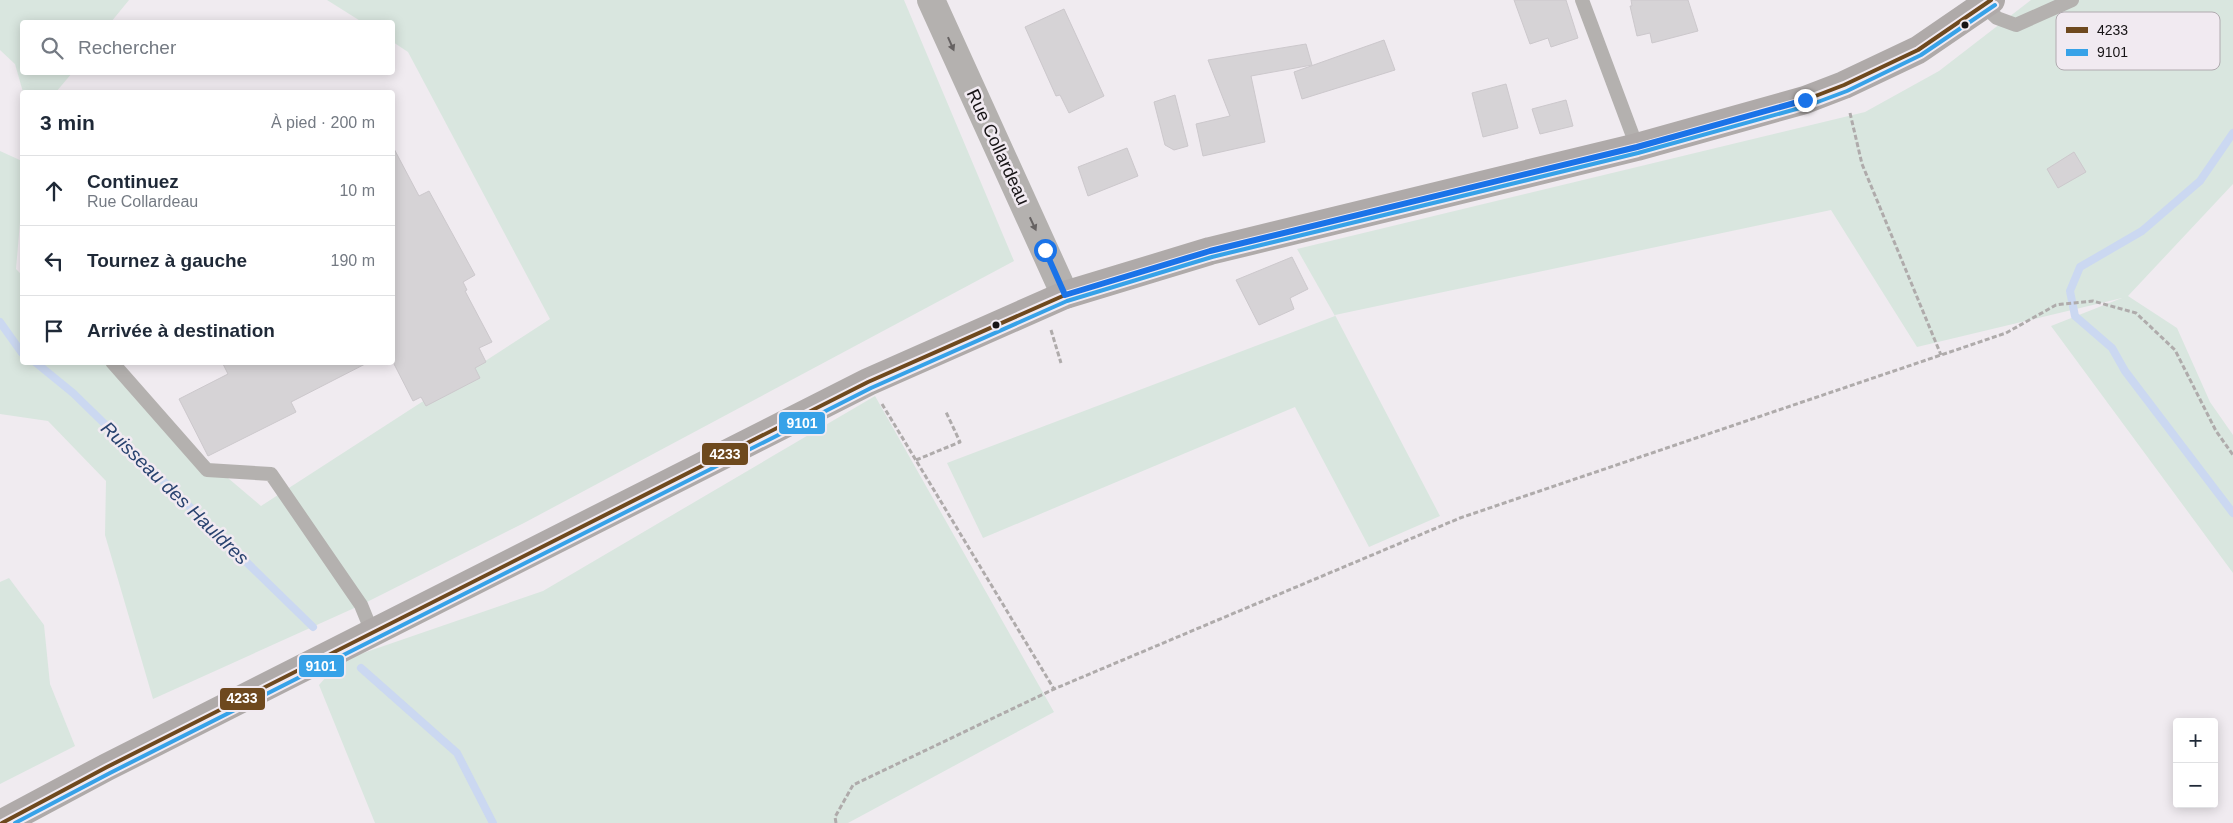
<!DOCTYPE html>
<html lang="fr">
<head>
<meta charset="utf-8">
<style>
	body { margin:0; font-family:Helvetica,sans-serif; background:#f2f2f3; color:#1f2937 }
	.controls { position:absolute; right:15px; bottom:15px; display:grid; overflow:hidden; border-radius:5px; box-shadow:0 2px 12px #0003 }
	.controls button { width:45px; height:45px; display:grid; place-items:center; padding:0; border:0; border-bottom:1px solid #e0e1e3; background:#fff; color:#1f2937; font:25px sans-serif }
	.stop { position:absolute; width:15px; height:15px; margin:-11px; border:4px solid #1a73e8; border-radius:50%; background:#fff }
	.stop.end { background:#1a73e8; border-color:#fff; box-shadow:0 1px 5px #0008 }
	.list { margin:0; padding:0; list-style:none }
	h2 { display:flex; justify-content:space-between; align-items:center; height:65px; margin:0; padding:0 20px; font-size:21px }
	h2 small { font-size:16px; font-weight:400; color:#747a83 }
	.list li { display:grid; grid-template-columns:32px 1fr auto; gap:15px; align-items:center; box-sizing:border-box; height:70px; padding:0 20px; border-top:1px solid #e0e1e3 }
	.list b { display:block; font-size:19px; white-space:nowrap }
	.list p { margin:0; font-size:16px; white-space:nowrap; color:#747a83 }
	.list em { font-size:16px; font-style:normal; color:#747a83 }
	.icon { flex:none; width:28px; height:28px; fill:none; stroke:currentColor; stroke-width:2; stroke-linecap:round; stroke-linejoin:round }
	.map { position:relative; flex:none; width:2233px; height:823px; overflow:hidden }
	.search { position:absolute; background:#fff; box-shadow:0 2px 12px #0003; left:20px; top:20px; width:375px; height:55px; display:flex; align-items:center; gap:12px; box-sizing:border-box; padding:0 18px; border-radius:5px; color:#747a83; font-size:19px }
	.panel { position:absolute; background:#fff; box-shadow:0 2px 12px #0003; left:20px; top:90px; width:375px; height:275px; border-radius:5px }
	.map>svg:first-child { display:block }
	.green { fill:#d9e6df }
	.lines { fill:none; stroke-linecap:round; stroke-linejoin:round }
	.stream { stroke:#cbd8f1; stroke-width:8 }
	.building { fill:#d6d3d6; stroke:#ccc8cc }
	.path { stroke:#afabab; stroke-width:3; stroke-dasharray:5 2.5; stroke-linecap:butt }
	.service { stroke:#b4b1af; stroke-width:14 }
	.tertiary { stroke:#b4b1af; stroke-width:28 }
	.primary { stroke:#afaaa9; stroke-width:28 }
	.bus-1-casing { stroke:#f1eaf1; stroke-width:8 }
	.bus-2-casing { stroke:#f1eaf1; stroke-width:8 }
	.bus-1 { stroke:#6e491e; stroke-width:4 }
	.bus-2 { stroke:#37a2e8; stroke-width:4 }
	.oneway { fill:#666262 }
	.route { stroke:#1a73e8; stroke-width:6 }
	.bus-dot { fill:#171416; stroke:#f1eaf1; stroke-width:2 }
	.labels { text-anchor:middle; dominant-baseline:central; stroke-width:5; stroke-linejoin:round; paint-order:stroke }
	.street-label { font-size:18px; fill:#171416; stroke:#f1eaf1 }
	.water-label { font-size:19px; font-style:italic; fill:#28426f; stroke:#f1eaf1 }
	.key { fill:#f1eaf1; stroke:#b0aaaf; stroke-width:1 }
	.key-label { font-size:14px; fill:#171416 }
	.line-badge { stroke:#f1eaf1; stroke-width:2 }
	.badge-label { font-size:14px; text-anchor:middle; font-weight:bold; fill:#fff }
</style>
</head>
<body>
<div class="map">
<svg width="2233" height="823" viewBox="0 0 2233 823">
	<rect width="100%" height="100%" fill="#f0ebf0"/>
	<!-- green -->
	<g class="green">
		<path d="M0 0H129L111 22H22V72L72 73 56 92H23L15 64 0 50Z"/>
		<path d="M327 0H904L1014 261 524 523 361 605 153 699 105 535 106 481 48 421 0 414V151L22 161V199L16 269 22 275V362L109 363 202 456 261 506 550 319 408 52 393 42 392 22H362Z"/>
		<path d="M2031 0H2233V184L2128 296 2177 328 2210 402 2233 435V573L2051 326 2122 298 1917 347 1831 210 1335 315 1440 516 1369 547 1295 407 983 538 947 463 1335 316 1297 249 1865 112 1939 71Z"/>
		<path d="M875 396 1054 712 848 823H375L319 685 340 661 543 591Z"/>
		<path d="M9 578 44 625 50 684 75 746 0 784V582Z"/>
	</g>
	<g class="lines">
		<!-- stream -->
		<g class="stream">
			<path d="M2233 133 2200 181 2142 231 2080 267 2070 291 2075 316 2112 348 2125 371 2233 513"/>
			<path d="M0 322 22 353"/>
			<path d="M35 362 73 393 313 627"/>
			<path d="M361 668 457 753 493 823"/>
		</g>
	</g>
	<!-- building -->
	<g class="building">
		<path d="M1514 0H1566L1578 38 1551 47 1548 38 1530 44Z"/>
		<path d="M1631 0H1688L1698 31 1652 43 1650 33 1637 36 1630 6H1632Z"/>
		<path d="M1064 9 1104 96 1069 113 1060 95 1056 96 1025 27Z"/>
		<path d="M1384 40 1395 70 1302 99 1294 72Z"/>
		<path d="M1306 44 1312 65 1251 76 1265 142 1203 156 1196 124 1230 116 1208 60Z"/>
		<path d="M1506 84 1518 128 1483 137 1472 93Z"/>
		<path d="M1175 95 1188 146 1174 150 1165 145 1154 102Z"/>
		<path d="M1566 100 1573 126 1540 134 1532 109Z"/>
		<path d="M392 145 419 196 429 191 475 275 463 282 467 290 465 291 492 342 479 348 486 362 475 368 480 378 426 406 421 397 413 401 392 360Z"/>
		<path d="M1127 148 1138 176 1088 196 1078 167Z"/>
		<path d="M2074 152 2086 172 2058 188 2047 169Z"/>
		<path d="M1292 257 1308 289 1290 298 1294 309 1259 325 1236 280Z"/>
		<path d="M222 362H369L291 402 296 412 208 456 179 399 228 374Z"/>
	</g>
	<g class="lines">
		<!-- path -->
		<g class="path">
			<path d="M1850 113 1862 164 1941 355"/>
			<path d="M1051 330 1061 363"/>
			<path d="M882 404 1054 689 1460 518 2006 333 2056 305 2063 304 2093 301 2136 313 2175 350 2216 431 2233 455"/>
			<path d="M916 460 960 442 946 412"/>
			<path d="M836 823 835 817 853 785 1054 689"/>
		</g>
		<!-- service -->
		<g class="service">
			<path d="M1582 0 1637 147"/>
			<path d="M1983 5 1997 18 2016 25 2072 0"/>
			<path d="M112 362 207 470 271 474 361 605 372 632"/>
		</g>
		<!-- tertiary -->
		<path class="tertiary" d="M931 0 1065 295"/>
		<!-- primary -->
		<path class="primary" d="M2 823 107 767 868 382 1065 295 1210 251 1637 147 1805 100 1844 85 1918 50 1991 0"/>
		<!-- bus-1 casing -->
		<g class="bus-1-casing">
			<path id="bus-1" d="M2 823 107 767 868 382 1065 295 1210 251 1637 147 1805 100 1844 85 1918 50 1991 0"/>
		</g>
		<!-- bus-2 casing -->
		<g class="bus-2-casing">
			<path id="bus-2" d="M15 823 110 773 871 388 1067 301 1212 257 1638 153 1807 106 1847 91 1921 55 1995 5"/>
		</g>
		<!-- bus-1 -->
		<use href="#bus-1" class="bus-1"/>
		<!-- bus-2 -->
		<use href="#bus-2" class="bus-2"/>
	</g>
	<!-- one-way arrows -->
	<defs><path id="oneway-solid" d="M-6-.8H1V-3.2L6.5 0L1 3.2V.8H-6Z" transform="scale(1.25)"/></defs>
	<g class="oneway">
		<use href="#oneway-solid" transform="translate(951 44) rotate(66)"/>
		<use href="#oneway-solid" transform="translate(1033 224) rotate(65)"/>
	</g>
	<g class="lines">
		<!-- route -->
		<path class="route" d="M1045 250 1065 295 1210 251 1637 147 1805 100"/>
	</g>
	<!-- markers -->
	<g class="bus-dot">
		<circle cx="1965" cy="25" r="4.5"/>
		<circle cx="996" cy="325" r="4.5"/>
	</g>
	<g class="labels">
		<!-- street labels -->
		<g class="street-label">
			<text transform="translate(998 147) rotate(65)">Rue Collardeau</text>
		</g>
		<!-- water labels -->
		<g class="water-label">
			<text transform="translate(175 493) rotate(44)">Ruisseau des Hauldres</text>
		</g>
	</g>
	<!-- legend -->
	<rect x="2056" y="12" width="164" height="58" rx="8" class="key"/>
	<rect x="2066" y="27" width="22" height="6" fill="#6e491e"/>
	<rect x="2066" y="49" width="22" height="7" fill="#37a2e8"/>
	<g class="key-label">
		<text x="2097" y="35">4233</text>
		<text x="2097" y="57">9101</text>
	</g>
	<g class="line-badge">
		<rect x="778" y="411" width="48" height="24" rx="5" fill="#37a2e8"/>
		<rect x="701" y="442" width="48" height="24" rx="5" fill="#6e491e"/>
		<rect x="298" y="654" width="47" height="24" rx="5" fill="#37a2e8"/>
		<rect x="219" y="687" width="47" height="24" rx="5" fill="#6e491e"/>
	</g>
	<g class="badge-label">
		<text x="802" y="428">9101</text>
		<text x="725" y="459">4233</text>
		<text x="321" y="671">9101</text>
		<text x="242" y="703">4233</text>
	</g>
</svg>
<div class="controls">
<button>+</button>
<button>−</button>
</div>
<div class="stop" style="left:1045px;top:250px"></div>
<div class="stop end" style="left:1805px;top:100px"></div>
<div class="search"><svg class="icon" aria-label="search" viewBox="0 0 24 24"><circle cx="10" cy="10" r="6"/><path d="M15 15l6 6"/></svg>Rechercher</div>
<section class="panel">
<h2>3 min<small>À pied · 200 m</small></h2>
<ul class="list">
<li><svg class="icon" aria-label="ahead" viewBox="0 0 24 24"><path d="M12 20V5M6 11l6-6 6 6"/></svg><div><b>Continuez</b><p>Rue Collardeau</p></div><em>10 m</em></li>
<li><svg class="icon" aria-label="left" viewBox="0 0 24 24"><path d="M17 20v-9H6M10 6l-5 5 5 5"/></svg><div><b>Tournez à gauche</b></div><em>190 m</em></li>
<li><svg class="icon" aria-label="arrive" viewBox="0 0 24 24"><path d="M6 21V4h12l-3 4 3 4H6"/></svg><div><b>Arrivée à destination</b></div></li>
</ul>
</section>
</div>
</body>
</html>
